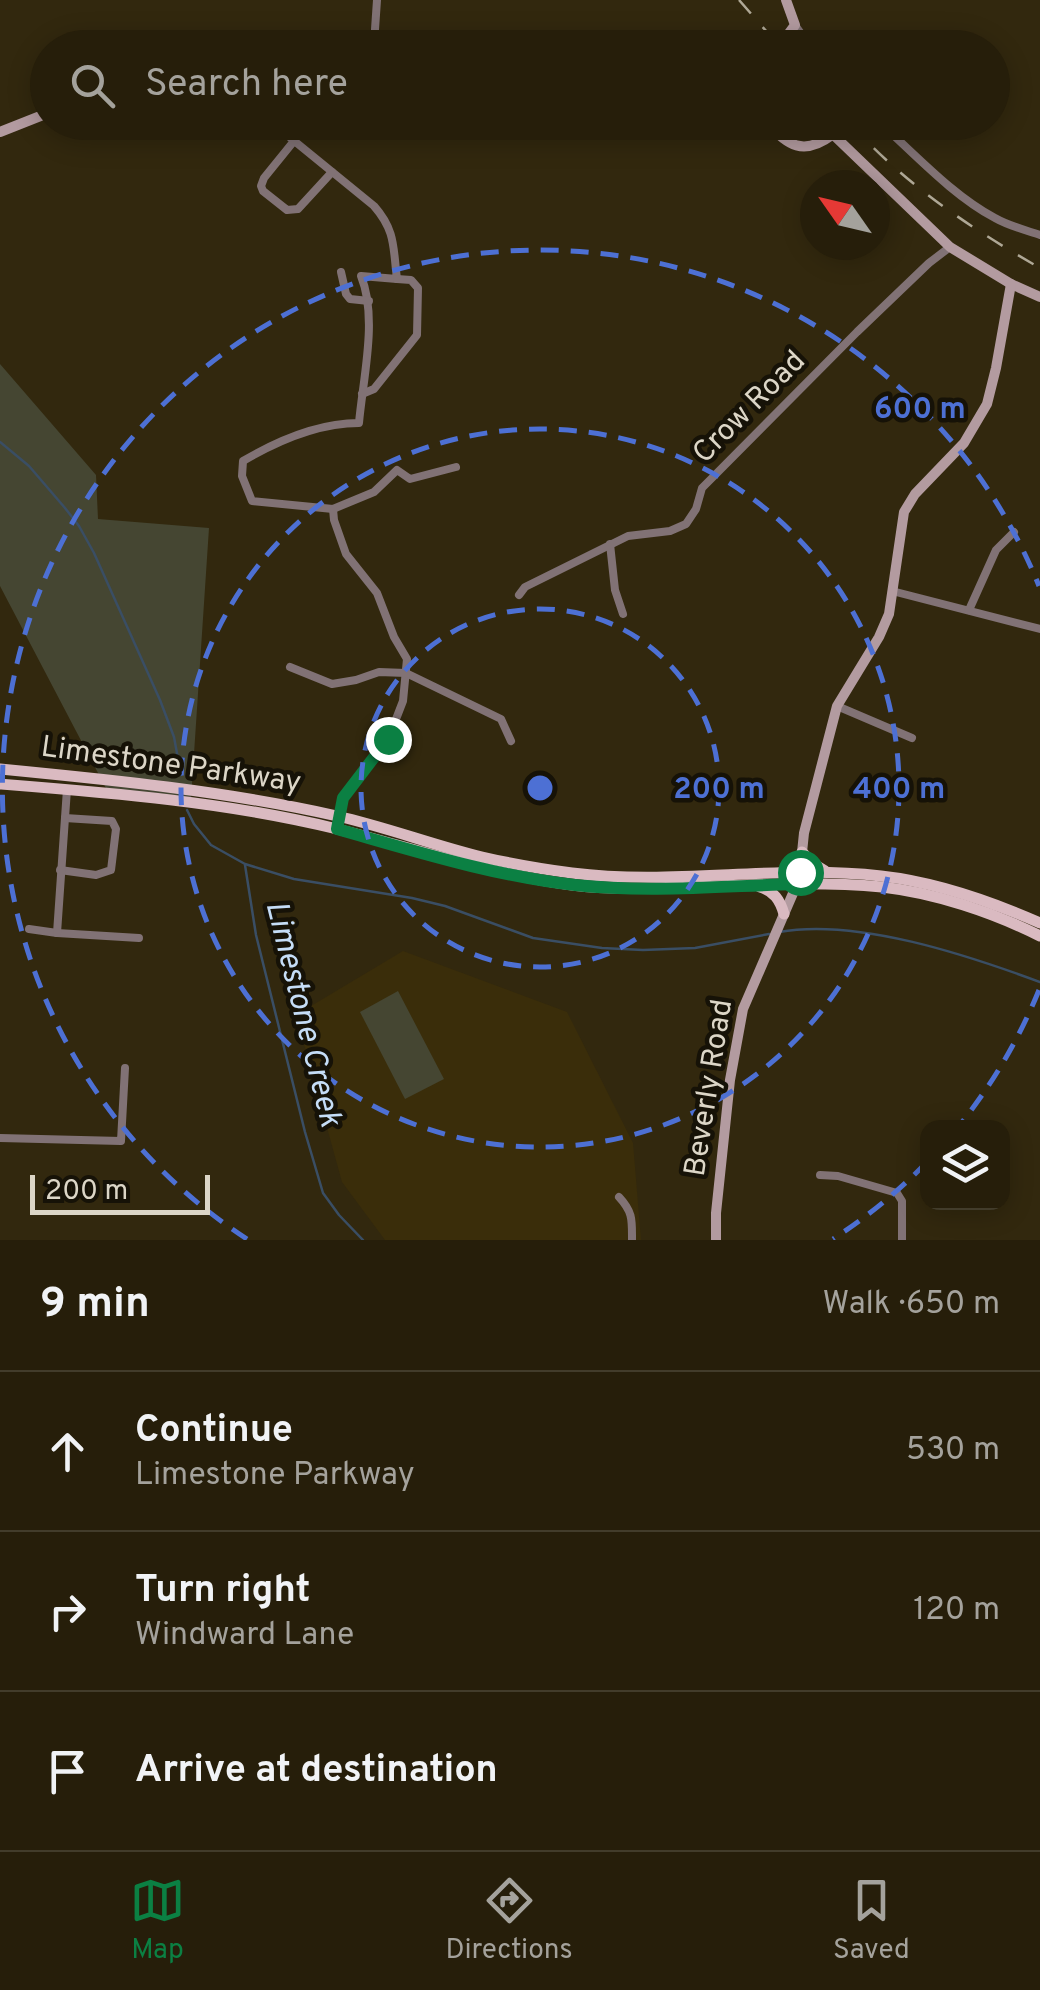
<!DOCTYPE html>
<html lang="en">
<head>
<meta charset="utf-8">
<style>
	body { margin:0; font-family:Overpass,sans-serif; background:#2e2713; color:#f1f3f6 }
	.controls { position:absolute; right:30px; bottom:30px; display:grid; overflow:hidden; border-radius:20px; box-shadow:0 5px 25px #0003 }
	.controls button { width:90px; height:90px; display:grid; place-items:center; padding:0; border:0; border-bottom:2px solid #423c2b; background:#261e0a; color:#f1f3f6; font:50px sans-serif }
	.compass { position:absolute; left:800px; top:170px; width:90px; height:90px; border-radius:50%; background:#261e0a; box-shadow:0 5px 25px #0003; rotate:304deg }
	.scale { position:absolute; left:30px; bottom:25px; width:180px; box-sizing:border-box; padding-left:10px; border:5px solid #dcd6c7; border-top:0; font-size:28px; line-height:35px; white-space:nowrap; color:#dcd6c7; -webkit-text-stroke:8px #161207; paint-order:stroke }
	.stop { position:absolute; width:30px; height:30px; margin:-22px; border:8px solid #0b8043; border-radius:50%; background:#fff }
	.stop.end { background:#0b8043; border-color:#fff; box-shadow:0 2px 10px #0008 }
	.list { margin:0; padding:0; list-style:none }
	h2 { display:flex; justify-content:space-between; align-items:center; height:130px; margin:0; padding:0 40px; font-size:42px }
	h2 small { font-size:32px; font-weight:400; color:#a4a29c }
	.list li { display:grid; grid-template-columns:65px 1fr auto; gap:30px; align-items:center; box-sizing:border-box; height:160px; padding:0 40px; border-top:2px solid #423c2b }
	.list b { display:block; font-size:38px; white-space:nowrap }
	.list p { margin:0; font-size:32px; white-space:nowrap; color:#a4a29c }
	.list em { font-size:32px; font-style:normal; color:#a4a29c }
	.icon { flex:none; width:55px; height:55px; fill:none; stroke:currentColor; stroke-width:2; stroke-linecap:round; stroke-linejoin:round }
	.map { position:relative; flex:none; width:1040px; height:1240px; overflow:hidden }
	.search { position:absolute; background:#261e0a; box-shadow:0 5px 25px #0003; left:30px; right:30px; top:30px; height:110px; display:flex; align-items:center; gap:25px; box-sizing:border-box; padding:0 35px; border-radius:55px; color:#a4a29c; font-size:38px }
	.sheet { height:610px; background:#261e0a }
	nav { display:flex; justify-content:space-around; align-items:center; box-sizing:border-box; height:140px; border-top:2px solid #423c2b; background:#261e0a; font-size:28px; color:#a4a29c }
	nav a { display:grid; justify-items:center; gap:5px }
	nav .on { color:#0b8043 }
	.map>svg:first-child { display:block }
	.built { fill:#3a2d0a }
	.green { fill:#454632 }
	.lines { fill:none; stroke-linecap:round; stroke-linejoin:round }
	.stream { stroke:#3a4e64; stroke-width:2.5 }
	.street { stroke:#817275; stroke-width:8 }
	.secondary { stroke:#b39ba0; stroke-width:10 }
	.primary { stroke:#dabac1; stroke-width:11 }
	.rail { stroke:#afa896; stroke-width:2.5; stroke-dasharray:18 18; stroke-linecap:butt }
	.route { stroke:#0b8043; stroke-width:12 }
	.ring { fill:none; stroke:#4d70d4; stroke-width:5; stroke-dasharray:18 12 }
	.labels { text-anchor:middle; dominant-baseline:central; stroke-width:9; stroke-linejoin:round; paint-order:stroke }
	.street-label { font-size:30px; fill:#dcd6c7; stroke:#161207 }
	.water-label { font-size:32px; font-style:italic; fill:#c5ddf7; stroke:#161207 }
	.centre { fill:#4d70d4; stroke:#161207; stroke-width:5 }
	.ring-label { font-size:30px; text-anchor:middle; font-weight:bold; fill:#4d70d4; stroke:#161207; stroke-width:9; stroke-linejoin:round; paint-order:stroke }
</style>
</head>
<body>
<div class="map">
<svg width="1040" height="1240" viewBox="0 0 1040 1240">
	<rect width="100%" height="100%" fill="#32280e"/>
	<!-- built -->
	<path class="built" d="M403 951 567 1012 633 1143 641 1240H385L342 1182 296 1015Z"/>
	<!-- green -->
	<g class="green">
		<path d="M0 364 96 475 98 519 209 528 191 799 108 792 0 586Z"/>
		<path d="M398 991 444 1079 405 1099 360 1012Z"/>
	</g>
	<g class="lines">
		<!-- stream -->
		<g class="stream">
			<path d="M0 442 29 466 65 508 79 526 94 553 160 700 174 737 181 775"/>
			<path d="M187 810 194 824 211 845 245 864 294 879 412 898 445 906 533 938 602 948 643 950 695 948 769 934"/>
			<path d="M245 865 256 935 305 1132 323 1193 339 1215 363 1240"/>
			<path d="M779 932C857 918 967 955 1040 982"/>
		</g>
		<!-- street -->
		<g class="street">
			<path d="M795 25 811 48"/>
			<path d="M374 44 377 0"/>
			<path d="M271 122 374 206C396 231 393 248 397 279L361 276C378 318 363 378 359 423 319 423 277 441 243 461L242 476 252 501 333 509 374 492 397 470 410 479 456 467"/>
			<path d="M879 122C916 155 952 195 995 218 1009 226 1025 230 1040 235"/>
			<path d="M294 141 264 178 261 186 263 191 287 210 298 209 332 172"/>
			<path d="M341 272 346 294 350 299 369 301"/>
			<path d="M362 394 374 389 417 335 418 288 411 280 397 279"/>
			<path d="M333 509 334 520 346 554 377 593 394 637 407 659 403 701 386 745 343 798 338 817"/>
			<path d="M610 544 615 590 623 614"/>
			<path d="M892 591 1040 629"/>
			<path d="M519 595 525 587 628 536 670 531 686 524 696 509 702 488 713 477 857 332 929 263 950 247"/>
			<path d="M969 610 996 550 1014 532"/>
			<path d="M290 667 332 684 356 680 379 672 406 673 501 719 511 741"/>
			<path d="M837 706 912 738"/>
			<path d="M60 870 96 875 111 870 116 829 112 821 65 818"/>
			<path d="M29 929 57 933 139 938"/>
			<path d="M57 933 67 789"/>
			<path d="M0 1138 121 1141 125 1068"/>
			<path d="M820 1175 838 1176 897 1193 902 1201V1240"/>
			<path d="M619 1197C633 1212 632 1220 632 1240"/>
		</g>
		<!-- secondary -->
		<g class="secondary">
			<path d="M351 48 426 38 451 37 557 48"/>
			<path d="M778 48 795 25 786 0"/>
			<path d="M767 122C787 146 804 156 832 135"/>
			<path d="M820 122 950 247 1011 284 1040 297"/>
			<path d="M0 132 48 113"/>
			<path d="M716 1240V1213L730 1080 743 1009 797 884 800 872 804 833 837 706 879 637 889 614 904 512 915 494 964 443 987 404 996 368 1011 284"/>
		</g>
		<!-- primary -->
		<g class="primary">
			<path d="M0 769C113 780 226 791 337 816 386 827 433 845 482 857 512 864 542 869 572 873 674 886 778 864 881 876 936 882 990 901 1040 923"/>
			<path d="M0 784C113 793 227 802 337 829 415 849 491 874 572 885 620 891 668 887 715 886 770 884 827 882 882 887 935 893 992 912 1040 936"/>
			<path d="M802 852 812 863 825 871"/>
			<path d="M760 887C774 891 780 900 784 914"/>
		</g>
		<!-- rail -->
		<g class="rail">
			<path d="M739 0 781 48"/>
			<path d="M849 122C903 183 970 228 1040 268"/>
		</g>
	</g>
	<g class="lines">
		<!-- route -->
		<path class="route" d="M388 739 343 798 337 829C415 851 494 876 575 885 648 893 723 886 797 884L800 872"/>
	</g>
	<!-- distance rings -->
	<g class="ring">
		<circle cx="540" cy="788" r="179"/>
		<circle cx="540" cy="788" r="359"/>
		<path d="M1039 990A538 538 0 0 1 958 1127M927 1162A538 538 0 0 1 833 1239M247 1239A538 538 0 1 1 1039 586"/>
	</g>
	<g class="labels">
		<!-- street labels -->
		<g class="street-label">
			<text transform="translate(750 408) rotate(-45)">Crow Road</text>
			<text transform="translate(171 766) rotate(8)">Limestone Parkway</text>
			<text transform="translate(710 1088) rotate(-81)">Beverly Road</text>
		</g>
		<!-- water labels -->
		<g class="water-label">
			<text transform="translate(302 1014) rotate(76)">Limestone Creek</text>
		</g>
	</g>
	<circle cx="540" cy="788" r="15" class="centre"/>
	<g class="ring-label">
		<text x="920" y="418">600 m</text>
		<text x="719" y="798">200 m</text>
		<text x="899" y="798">400 m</text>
	</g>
</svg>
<div class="controls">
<button><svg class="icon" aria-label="layers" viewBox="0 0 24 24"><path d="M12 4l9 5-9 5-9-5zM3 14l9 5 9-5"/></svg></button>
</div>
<svg class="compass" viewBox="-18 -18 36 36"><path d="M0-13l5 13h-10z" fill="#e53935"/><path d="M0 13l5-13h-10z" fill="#a4a29c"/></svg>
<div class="scale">200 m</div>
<div class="stop" style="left:800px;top:872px"></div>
<div class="stop end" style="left:388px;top:739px"></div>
<div class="search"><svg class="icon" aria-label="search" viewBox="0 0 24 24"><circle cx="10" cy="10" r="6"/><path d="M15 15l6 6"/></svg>Search here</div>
</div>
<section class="sheet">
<h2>9 min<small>Walk · 650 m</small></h2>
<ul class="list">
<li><svg class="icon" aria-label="ahead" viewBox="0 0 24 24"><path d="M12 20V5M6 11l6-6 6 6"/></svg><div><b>Continue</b><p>Limestone Parkway</p></div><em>530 m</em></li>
<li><svg class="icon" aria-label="right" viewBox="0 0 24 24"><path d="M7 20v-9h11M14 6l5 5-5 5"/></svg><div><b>Turn right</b><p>Windward Lane</p></div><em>120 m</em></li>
<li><svg class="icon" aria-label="arrive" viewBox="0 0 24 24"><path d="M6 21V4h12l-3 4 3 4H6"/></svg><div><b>Arrive at destination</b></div></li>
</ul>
</section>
<nav>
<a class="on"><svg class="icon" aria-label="map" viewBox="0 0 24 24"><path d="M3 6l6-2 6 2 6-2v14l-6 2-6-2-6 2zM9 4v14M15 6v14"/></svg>Map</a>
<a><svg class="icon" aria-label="directions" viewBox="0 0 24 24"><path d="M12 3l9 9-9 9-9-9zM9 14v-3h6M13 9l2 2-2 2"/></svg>Directions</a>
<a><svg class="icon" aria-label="saved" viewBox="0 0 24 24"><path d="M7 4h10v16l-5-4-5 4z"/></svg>Saved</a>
</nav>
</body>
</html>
